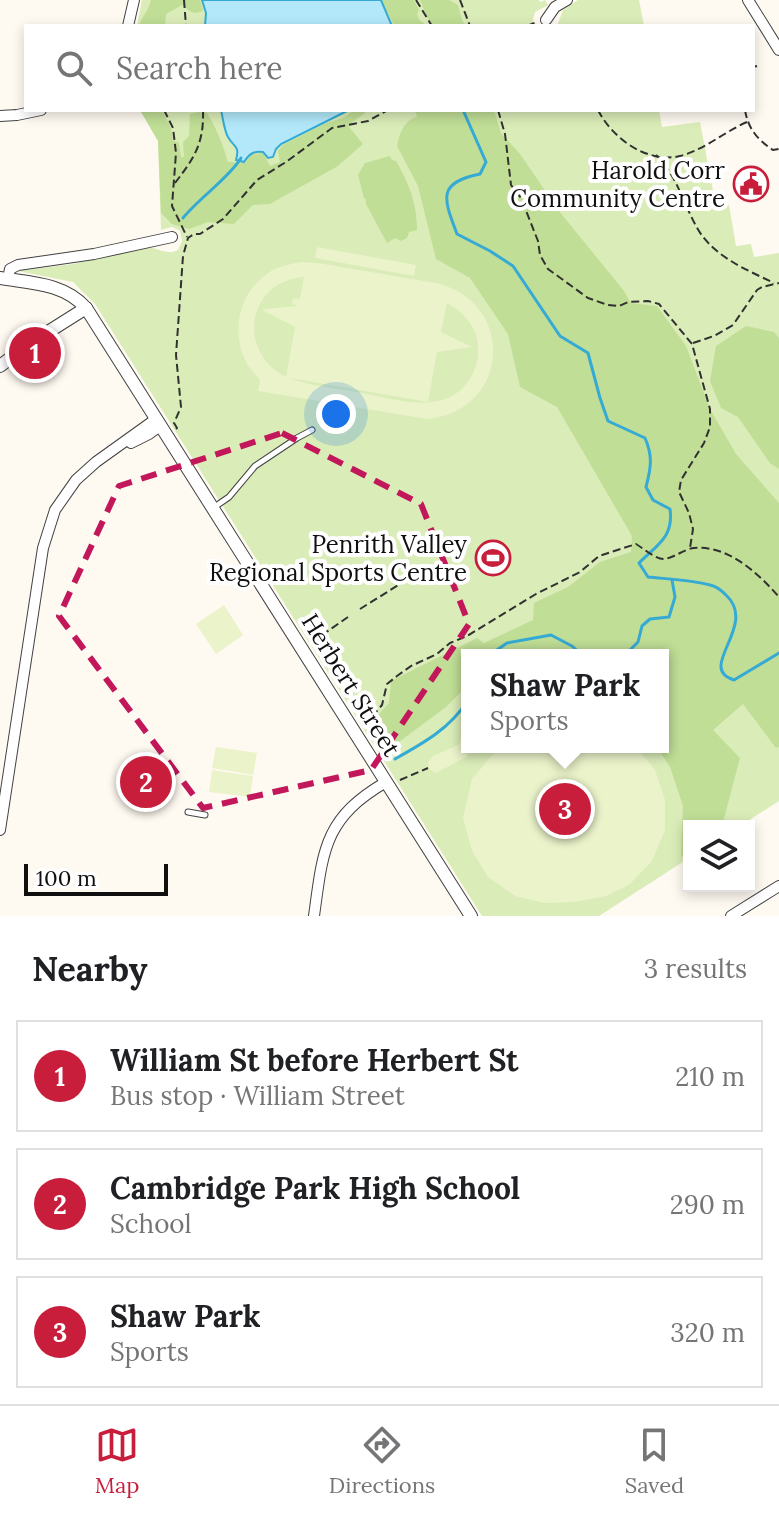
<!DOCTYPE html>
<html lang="en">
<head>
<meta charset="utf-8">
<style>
	body { margin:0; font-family:Lora,serif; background:#f2f2f2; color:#202124 }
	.controls { position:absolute; right:24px; bottom:24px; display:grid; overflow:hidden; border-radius:0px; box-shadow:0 4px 12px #0003 }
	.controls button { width:72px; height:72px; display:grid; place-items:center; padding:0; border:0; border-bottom:2px solid #e0e0e0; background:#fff; color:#202124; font:40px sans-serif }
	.scale { position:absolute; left:24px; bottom:20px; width:144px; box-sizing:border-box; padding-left:8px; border:4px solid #0f0f0f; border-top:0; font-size:22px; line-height:28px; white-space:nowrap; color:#0f0f0f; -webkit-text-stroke:6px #fff; paint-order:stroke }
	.you { position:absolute; left:336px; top:414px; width:28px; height:28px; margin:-20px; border:6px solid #fff; border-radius:50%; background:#1a73e8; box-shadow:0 0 0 12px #1a73e833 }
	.badge { display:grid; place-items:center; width:52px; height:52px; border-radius:50%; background:#c81e3c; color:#fff; font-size:26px; font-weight:700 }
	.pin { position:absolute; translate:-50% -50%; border:4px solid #fff; box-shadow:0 2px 8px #0006 }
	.popup { position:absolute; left:461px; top:649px; width:208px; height:104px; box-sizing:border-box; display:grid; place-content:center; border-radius:0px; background:#fff; filter:drop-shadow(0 2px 6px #0005); font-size:26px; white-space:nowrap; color:#757577 }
	.popup b { font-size:30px; color:#202124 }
	.popup::after { content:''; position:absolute; left:50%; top:100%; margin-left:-16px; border:16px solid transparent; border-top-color:#fff }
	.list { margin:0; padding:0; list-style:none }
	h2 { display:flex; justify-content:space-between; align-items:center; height:104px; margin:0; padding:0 32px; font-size:34px }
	h2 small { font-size:26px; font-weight:400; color:#757577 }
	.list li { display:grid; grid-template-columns:52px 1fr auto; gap:24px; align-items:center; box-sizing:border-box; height:112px; margin:0 16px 16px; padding:0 16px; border:2px solid #e0e0e0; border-radius:0px }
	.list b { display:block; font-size:30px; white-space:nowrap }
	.list p { margin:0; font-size:26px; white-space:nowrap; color:#757577 }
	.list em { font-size:26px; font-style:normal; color:#757577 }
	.icon { flex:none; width:44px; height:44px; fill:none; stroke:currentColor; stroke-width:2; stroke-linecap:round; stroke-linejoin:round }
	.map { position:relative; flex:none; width:779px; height:916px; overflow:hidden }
	.search { position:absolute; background:#fff; box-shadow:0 4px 12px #0003; left:24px; right:24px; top:24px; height:88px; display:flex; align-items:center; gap:20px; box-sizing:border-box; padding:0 28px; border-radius:0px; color:#757577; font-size:30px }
	.sheet { height:488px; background:#fff }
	nav { display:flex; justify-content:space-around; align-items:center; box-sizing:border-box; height:112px; border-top:2px solid #e0e0e0; background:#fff; font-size:22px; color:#757577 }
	nav a { display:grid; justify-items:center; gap:4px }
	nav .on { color:#c81e3c }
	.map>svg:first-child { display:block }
	.green { fill:#daecb8; fill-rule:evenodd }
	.forest { fill:#c0de96 }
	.pitch { fill:#eaf3ca; fill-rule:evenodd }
	.water { fill:#b2e8fa; stroke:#35aad5; stroke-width:2 }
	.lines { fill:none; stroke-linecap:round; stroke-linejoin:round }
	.stream { stroke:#35aad5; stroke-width:3 }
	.service-casing { stroke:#424242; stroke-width:7 }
	.minor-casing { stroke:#424242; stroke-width:12 }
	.tertiary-casing { stroke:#424242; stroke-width:14 }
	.path { stroke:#313131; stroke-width:2; stroke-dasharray:8 4; stroke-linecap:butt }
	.service { stroke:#fff; stroke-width:5 }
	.minor { stroke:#fff; stroke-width:10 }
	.tertiary { stroke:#fff; stroke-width:12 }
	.marked { fill:none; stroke:#c2185b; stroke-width:6; stroke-dasharray:16 10; stroke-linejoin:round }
	.labels { text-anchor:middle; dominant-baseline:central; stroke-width:8; stroke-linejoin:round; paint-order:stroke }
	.poi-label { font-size:24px; fill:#0f0f0f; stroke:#fff; text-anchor:end }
	.street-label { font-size:24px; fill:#0f0f0f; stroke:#fff }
</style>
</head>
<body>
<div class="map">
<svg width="779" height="916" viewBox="0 0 779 916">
	<rect width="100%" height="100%" fill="#fffaf1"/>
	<!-- green -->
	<g class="green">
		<path d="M142 0H539L540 2 545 0 548 5 535 12 533 19 534 26H137Z"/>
		<path d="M578 0H639L644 26H557L563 10Z"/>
		<path d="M140 110H659L662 127 700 122 716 207 729 205 736 246 751 244 754 257 779 253V801L740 826H689V858L599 916H482L95 304 73 282 18 271 73 264 145 247C157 247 167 256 178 250L182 241 180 231 172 227 161 230 158 141ZM467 655H663V747H467Z"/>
	</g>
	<!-- forest -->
	<g class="forest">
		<path d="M151 0H200L203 11C193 15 190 12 182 5L166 14 165 26H139C142 16 149 10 151 0Z"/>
		<path d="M382 0H414L419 10 417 14C418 21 422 21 427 26H394Z"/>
		<path d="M420 0H449L458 5 462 20 466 26H433L427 17Z"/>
		<path d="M140 110H162L171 128 173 140 179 143 181 157H184L183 142 189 136 190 114 198 112 207 113C217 129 223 145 228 162L245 163 252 154 263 153 270 166 280 162 278 151 283 145 324 124 345 117 354 110H367C362 118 353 119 349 127L363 144 338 166 270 204 253 205 234 224 208 222 189 229 172 224 161 213 158 141Z"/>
		<path d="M415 110H494L501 133 520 154 559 211 624 291 631 303 657 306 686 346 710 409 736 454 779 503V747L776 748 743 704 713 730 740 758 722 826H689V852L681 857 683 806 670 767 657 747H663V655H467V686L446 707 388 750 371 723 389 703 391 681 477 638 484 643 533 620 534 603 568 587 600 562 631 552 632 536 557 407 520 387 508 334 470 278 436 259 418 186 397 146C400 133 403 121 417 117Z"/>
		<path d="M390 156 392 160 396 161C409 183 417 204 417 230L409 232 407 238 401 241 395 238 387 243 366 204V199L364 198 358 175 365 163Z"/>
		<path d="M746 326 774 332 779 338V469L770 463 738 417 721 408 710 381 716 346Z"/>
	</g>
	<!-- pitch -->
	<g class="pitch">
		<path d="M317 247 416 265 414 276 315 258Z"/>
		<path d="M301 262 318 263 436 283C517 302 510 411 427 419L258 391 260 380C255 374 248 367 245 360 230 328 241 289 271 271 279 266 291 264 301 262ZM304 277 300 299 293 298 292 304 298 306 264 309 262 310 295 327 286 377C236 352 247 281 304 277ZM447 303C465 313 479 329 478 351 478 362 475 371 469 380 444 418 392 398 356 392 334 388 310 386 290 378L428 402 437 352 472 347 441 332Z"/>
		<path d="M224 605 243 635 216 654 196 624Z"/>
		<path d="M466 730 467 747H473L466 757 436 773 429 769 428 762 433 756 458 745Z"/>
		<path d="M216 747 257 753 253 775 212 768Z"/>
		<path d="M504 747H635L638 749 655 770 665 800V830L652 861 630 884 606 896 575 902 544 903 515 896 488 877 472 851 463 818 472 779 494 753Z"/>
		<path d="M212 770 253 776 250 797 209 792Z"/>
	</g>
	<!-- water -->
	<g class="water">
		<path d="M202 0H381L392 26H205L206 13Z"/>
		<path d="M221 110H349L281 144 276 149 273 157 268 158 263 152C254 151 250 153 244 162L236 160C240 145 234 148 228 137 224 130 223 118 221 110Z"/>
	</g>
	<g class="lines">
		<!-- stream -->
		<g class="stream">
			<path d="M463 110 486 162 480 174C436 183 444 199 457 234L490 251 513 266 560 336 588 353 600 398 608 421 645 438C653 456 651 468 646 487L653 500 670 509C674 537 657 545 639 563L648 577C667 579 692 580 710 585 716 586 721 590 726 595 759 626 695 668 734 680L779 653"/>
			<path d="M183 218C199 198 229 178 241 158"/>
			<path d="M492 655 494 652 507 643 551 635 572 646 582 655"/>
			<path d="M625 655 638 642 642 626 650 619 669 617 675 597 672 580"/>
			<path d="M395 759C422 744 451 728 467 701"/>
		</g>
		<!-- service casing -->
		<g class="service-casing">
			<g id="service">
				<path d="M213 508 229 497 255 466 297 438 312 430"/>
				<path d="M188 812 205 815"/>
			</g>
		</g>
		<!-- minor casing -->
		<g class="minor-casing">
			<g id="minor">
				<path d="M748 0 779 50"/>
				<path d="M546 20 555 7 567 0"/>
				<path d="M128 26 134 0"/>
				<path d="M0 116 17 115 41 110"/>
				<path d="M8 279 10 269 18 265 94 254 172 237"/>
				<path d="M131 443 149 434 160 426"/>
				<path d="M0 830 43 548 55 510 76 480 96 462 156 419"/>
				<path d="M314 916C323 850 324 818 386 782"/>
				<path d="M731 916 779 886"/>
			</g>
		</g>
		<!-- tertiary casing -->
		<g class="tertiary-casing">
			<g id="tertiary">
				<path d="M0 278C31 283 64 283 86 308L471 916"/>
				<path d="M0 366 29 344 86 308"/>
			</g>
		</g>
		<!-- path -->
		<g class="path">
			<path d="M184 0 186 26"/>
			<path d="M416 0 432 26"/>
			<path d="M460 0 470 26"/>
			<path d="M527 26 537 22"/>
			<path d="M753 67 757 66"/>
			<path d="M164 110 173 128 176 153 172 206 187 237"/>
			<path d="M498 110 505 134 511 185 521 198 538 241 540 255 548 269 588 298 608 305 619 306 628 302 648 301 659 304 692 344 710 409V427L704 443 681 480 679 492 689 513 693 529 690 548"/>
			<path d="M598 110C612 138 647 164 680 156 704 150 724 132 747 122"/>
			<path d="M745 110C748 129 758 140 773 150L779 149"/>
			<path d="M656 155C676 174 683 202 696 226 712 256 745 269 774 283"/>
			<path d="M175 183C195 157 204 143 203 110"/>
			<path d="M693 343 714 336 733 325 757 290 762 287 779 283"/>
			<path d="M176 429 177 428 174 423 181 407 176 355 183 256 188 238 194 234H200L223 219 257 180 286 162 332 128 368 121 388 110"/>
			<path d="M360 609 408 579"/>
			<path d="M312 642 348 617"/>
			<path d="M362 723 375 713 382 705 387 684 397 676 411 666 437 654 450 643 467 636 536 594 580 572 599 556 636 544C643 548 655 559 664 559 674 558 684 549 694 548 728 545 758 573 779 597"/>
			<path d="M400 780 428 768"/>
		</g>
		<!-- service -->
		<use href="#service" class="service"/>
		<!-- minor -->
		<use href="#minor" class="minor"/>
		<!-- tertiary -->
		<use href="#tertiary" class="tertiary"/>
	</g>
	<!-- marked area -->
	<path class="marked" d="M282 433 421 504 469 624 371 770 203 808 59 616 119 486Z"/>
	<!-- icons -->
	<defs>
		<g id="civic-ring" transform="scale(1.8)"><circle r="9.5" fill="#fff" stroke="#c81e3c" stroke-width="1.5"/><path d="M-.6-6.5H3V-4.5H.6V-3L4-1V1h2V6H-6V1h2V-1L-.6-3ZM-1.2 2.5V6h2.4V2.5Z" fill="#c81e3c"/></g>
		<g id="stadium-ring" transform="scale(1.8)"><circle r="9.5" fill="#fff" stroke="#c81e3c" stroke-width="1.5"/><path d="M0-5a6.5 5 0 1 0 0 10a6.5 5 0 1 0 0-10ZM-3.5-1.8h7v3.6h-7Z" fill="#c81e3c"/></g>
	</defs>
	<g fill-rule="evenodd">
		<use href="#civic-ring" x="751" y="184"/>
		<use href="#stadium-ring" x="493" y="558"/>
	</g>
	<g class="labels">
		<!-- poi labels -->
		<g class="poi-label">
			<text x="725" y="170">Harold Corr<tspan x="725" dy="28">Community Centre</tspan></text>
			<text x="467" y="544">Penrith Valley<tspan x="467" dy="28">Regional Sports Centre</tspan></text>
		</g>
		<!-- street labels -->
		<g class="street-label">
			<text transform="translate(351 685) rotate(58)">Herbert Street</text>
		</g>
	</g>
</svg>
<div class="controls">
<button><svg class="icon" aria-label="layers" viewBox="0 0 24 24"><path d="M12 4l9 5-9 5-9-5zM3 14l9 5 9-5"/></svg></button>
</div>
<div class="scale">100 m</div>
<div class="you"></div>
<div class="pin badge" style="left:35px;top:353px">1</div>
<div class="pin badge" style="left:146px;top:782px">2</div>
<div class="pin badge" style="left:565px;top:809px">3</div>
<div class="popup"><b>Shaw Park</b>Sports</div>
<div class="search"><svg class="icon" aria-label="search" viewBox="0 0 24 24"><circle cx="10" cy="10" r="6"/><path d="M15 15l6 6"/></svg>Search here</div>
</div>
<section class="sheet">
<h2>Nearby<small>3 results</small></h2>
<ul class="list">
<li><span class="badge">1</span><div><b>William St before Herbert St</b><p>Bus stop · William Street</p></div><em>210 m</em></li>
<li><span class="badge">2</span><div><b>Cambridge Park High School</b><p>School</p></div><em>290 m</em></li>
<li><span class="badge">3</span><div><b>Shaw Park</b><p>Sports</p></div><em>320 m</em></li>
</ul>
</section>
<nav>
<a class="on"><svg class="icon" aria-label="map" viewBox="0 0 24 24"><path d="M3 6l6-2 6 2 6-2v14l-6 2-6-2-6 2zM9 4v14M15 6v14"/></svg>Map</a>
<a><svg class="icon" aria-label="directions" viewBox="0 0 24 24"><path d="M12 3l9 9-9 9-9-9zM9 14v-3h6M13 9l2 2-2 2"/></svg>Directions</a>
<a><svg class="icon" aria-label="saved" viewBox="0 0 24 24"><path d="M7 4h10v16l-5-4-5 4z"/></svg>Saved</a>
</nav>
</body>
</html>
